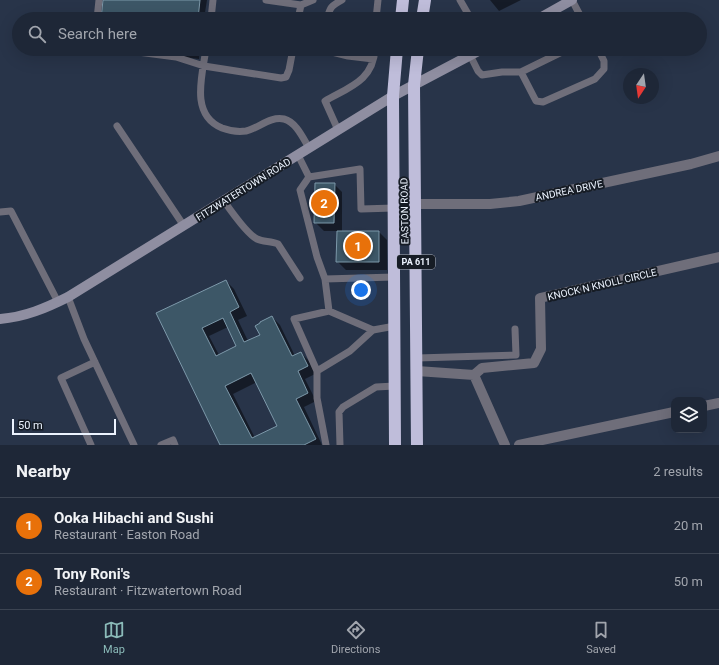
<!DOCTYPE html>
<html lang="en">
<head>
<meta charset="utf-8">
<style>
  body { margin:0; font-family:Roboto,sans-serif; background:#262f3f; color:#f1f3f6 }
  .controls { position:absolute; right:12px; bottom:12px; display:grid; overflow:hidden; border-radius:8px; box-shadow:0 4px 16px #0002 }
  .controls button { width:36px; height:36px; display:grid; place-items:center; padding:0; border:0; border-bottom:1px solid #3c4452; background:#1e2737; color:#f1f3f6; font:20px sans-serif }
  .compass { position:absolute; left:623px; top:68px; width:36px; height:36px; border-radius:50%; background:#1e2737; box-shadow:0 4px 16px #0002; rotate:193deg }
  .scale { position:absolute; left:12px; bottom:10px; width:104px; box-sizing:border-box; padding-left:4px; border:2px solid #ecf3fe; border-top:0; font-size:11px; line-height:14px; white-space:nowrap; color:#ecf3fe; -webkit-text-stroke:3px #161c25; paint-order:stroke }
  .you { position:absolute; left:361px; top:290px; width:14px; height:14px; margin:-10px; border:3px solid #fff; border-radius:50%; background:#1a73e8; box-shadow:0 0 0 6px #1a73e833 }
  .badge { display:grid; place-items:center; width:26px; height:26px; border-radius:50%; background:#8bbbb9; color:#fff; font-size:13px; font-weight:700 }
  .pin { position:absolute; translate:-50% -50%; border:2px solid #fff; box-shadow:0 1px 4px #0006 }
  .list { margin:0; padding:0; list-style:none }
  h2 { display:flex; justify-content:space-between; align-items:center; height:52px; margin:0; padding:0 16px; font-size:17px }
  h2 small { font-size:13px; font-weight:400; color:#a1a5ad }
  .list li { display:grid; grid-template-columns:26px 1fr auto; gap:12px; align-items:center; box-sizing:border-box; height:56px; padding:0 16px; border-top:1px solid #3c4452 }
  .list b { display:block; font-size:15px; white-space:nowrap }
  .list p { margin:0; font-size:13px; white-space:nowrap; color:#a1a5ad }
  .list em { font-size:13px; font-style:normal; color:#a1a5ad }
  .icon { flex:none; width:22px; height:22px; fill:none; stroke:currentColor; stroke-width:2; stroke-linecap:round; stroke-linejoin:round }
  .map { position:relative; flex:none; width:719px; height:445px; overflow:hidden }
  .search { position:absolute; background:#1e2737; box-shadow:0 4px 16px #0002; left:12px; right:12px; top:12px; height:44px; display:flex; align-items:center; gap:10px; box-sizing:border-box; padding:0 14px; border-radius:22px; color:#a1a5ad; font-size:15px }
  .sheet { height:164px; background:#1e2737 }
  nav { display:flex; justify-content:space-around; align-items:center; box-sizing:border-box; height:56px; border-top:1px solid #3c4452; background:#1e2737; font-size:11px; color:#a1a5ad }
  nav a { display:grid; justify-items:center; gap:2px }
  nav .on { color:#8bbbb9 }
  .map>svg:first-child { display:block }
  .shadow { fill:#0007; fill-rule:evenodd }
  .building { fill:#3d5767; stroke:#7d99aa; fill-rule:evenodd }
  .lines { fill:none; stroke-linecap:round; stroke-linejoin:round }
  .lane { stroke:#6f6e7a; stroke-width:7 }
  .street { stroke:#6f6e7a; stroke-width:10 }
  .secondary { stroke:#8f8ea1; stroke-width:10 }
  .highway { stroke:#bfbdda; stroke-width:12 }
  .labels { text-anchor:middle; stroke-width:4; stroke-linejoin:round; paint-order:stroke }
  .shield { fill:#161c25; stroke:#acb2bd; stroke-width:1 }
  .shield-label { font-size:9px; font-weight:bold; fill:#ecf3fe }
  .street-label { font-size:10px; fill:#ecf3fe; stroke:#161c25 }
</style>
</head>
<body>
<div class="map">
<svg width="719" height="445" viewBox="0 0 719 445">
  <rect width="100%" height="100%" fill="#283449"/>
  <!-- shadow -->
  <path class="shadow" d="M105,0H207L204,19H102Z
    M490,0H521L499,11Z
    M126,49H200L199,59Z
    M336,49H367L366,57L338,51Z
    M334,184L342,192V232H379L387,240V270H346L337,261L338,231H324L315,222Z
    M226,281L234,289L247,316L238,320L248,341L261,335L272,317L280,325L295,356L301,353L309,361L315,374L305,379L316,401L304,407L322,445H221L157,313ZM228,327L238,346L219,355L209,336ZM257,382L279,426L255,438L233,394Z"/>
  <!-- building -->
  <path class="building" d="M103,0H200L198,19H101Z
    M343,14L362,17V19H333V16L343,17Z
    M161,49H193V54Z
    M315,183H335L334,223H314Z
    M337,231H379V262H336Z
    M226,280L239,307L230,312L244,342L260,335L255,326L260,323V322L272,316L292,356L301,352L308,366L298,371L308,393L296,399L316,439L304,445H220L156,313ZM223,318L236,346L216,356L202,328ZM251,373L277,426L252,438L225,386Z"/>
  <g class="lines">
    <!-- lane -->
    <path class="lane" d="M266,0L301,5
      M460,0L471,19
      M572,0L582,19
      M97,19L99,0
      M211,19L213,0
      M298,19L301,5L313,0
      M327,19C330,7 331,6 342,0
      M376,19L378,0
      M115,49L176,57L204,66L281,78L286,77L289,70L293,49
      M206,49C202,76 190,115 222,128C230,131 239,132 246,131C259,128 270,116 284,119C296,122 303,138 309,148
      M327,49L328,51L348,56L373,59
      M470,55L478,71L482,75L502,72H521L568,49
      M521,72L536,101L543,102L595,79L604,69V61L598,49
      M117,126L184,226
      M338,130L325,101C349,87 373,81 375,49
      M298,155L309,177L360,169L361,209L394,208
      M309,177L300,190L317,257L325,279L394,277
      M224,201C231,211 247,234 257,239C263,242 271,241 278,244L300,278
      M0,212L11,211L58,302
      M325,279L329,311L294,319L317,371L350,351L373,330L395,326
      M68,297L84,339L134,445
      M329,311L373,330
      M417,358L516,355L515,329
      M317,371V398L326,445
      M91,445L61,378L95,362
      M161,445L173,440L175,445
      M340,445L339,412L343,407L376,387L395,386"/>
    <!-- street -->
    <path class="street" d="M416,204H490L519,201L691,164L719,156
      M417,371L474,375L482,368L534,363L541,349L540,298L719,257
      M474,375L505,445
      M704,406L719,403
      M519,445L674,412"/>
    <!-- secondary -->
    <path class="secondary" d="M538,19L572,0
      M0,319C25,317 46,308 68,297L393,96L482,49"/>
    <!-- highway -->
    <path class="highway" d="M401,19L403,0
      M422,19L425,0
      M395,445L393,96L397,49
      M417,445L414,85L418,49"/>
  </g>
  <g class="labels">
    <!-- shield labels -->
    <rect class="shield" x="397" y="255" width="38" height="14" rx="3"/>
    <g class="shield-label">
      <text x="416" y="265">PA 611</text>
    </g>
    <!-- street labels -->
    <g class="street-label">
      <text transform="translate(243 189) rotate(-32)" y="4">FITZWATERTOWN ROAD</text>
      <text transform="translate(569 190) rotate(-12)" y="4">ANDREA DRIVE</text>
      <text transform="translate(404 211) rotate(-91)" y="4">EASTON ROAD</text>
      <text transform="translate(602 284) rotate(-13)" y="4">KNOCK N KNOLL CIRCLE</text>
    </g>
  </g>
</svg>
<div class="controls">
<button><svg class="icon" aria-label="layers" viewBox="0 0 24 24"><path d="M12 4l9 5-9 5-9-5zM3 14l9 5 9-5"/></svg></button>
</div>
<svg class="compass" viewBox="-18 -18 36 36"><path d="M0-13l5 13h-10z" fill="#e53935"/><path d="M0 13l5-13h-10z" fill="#a1a5ad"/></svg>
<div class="scale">50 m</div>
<div class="you"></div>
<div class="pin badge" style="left:358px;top:246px;background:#e8710a">1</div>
<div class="pin badge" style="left:324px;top:203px;background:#e8710a">2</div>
<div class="search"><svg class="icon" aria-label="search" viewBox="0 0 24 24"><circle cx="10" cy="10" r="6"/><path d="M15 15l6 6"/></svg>Search here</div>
</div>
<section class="sheet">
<h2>Nearby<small>2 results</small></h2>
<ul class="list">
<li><span class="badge" style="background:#e8710a">1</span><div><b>Ooka Hibachi and Sushi</b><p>Restaurant · Easton Road</p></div><em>20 m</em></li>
<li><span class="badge" style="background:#e8710a">2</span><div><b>Tony Roni's</b><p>Restaurant · Fitzwatertown Road</p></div><em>50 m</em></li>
</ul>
</section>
<nav>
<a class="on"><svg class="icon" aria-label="map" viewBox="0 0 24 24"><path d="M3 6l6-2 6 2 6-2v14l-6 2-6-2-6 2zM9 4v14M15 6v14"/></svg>Map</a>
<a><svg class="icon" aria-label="directions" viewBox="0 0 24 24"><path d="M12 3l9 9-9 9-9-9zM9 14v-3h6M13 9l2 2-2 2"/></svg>Directions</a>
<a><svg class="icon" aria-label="saved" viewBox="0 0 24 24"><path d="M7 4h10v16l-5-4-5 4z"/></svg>Saved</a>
</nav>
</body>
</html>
